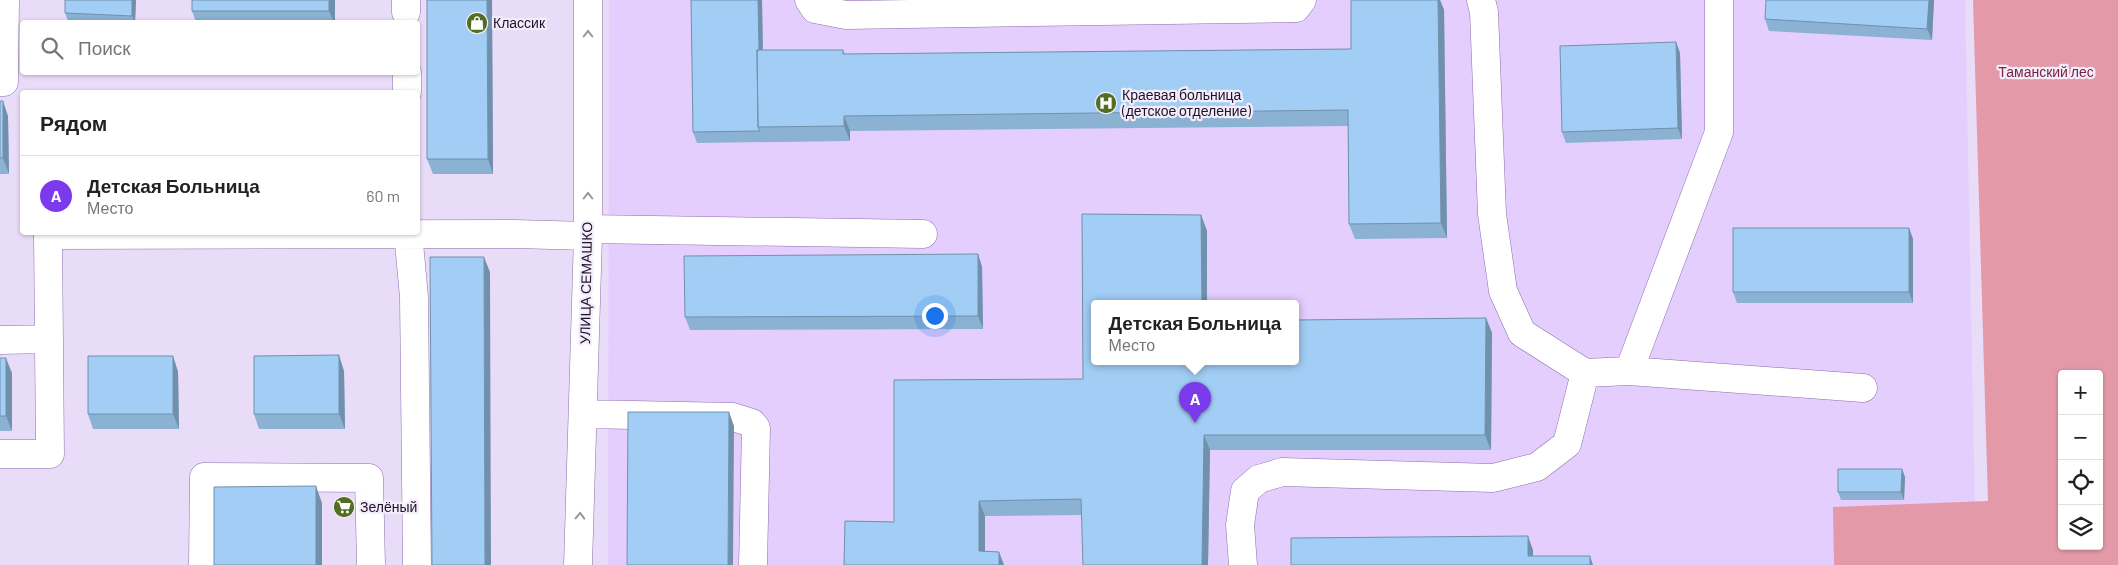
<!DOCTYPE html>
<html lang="ru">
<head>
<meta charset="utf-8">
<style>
  body { margin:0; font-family:Barlow,sans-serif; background:#f2f2f2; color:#222 }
  .controls { position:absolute; right:15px; bottom:15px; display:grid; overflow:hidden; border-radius:5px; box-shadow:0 1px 4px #0004 }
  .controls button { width:45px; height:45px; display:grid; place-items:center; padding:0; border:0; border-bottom:1px solid #e0e0e0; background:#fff; color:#222; font:25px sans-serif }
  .you { position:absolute; left:934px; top:315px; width:18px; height:18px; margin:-12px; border:4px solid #fff; border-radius:50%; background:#1a73e8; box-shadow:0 0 0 8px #1a73e833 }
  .badge { display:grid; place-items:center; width:32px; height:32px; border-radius:50%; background:#7c3aed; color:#fff; font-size:16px; font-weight:700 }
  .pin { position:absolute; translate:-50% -41px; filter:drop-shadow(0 1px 2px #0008) }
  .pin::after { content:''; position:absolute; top:26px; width:18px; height:15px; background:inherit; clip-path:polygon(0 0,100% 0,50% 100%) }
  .popup { position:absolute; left:1091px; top:300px; width:208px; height:65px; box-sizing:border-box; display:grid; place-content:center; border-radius:5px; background:#fff; filter:drop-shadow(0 1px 4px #0005); font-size:16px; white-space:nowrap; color:#767676 }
  .popup b { font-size:19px; color:#222 }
  .popup::after { content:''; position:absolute; left:50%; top:100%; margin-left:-10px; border:10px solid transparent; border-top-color:#fff }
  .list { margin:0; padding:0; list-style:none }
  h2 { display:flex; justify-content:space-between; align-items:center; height:65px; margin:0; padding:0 20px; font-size:21px }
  h2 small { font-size:16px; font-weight:400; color:#767676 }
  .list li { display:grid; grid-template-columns:32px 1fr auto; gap:15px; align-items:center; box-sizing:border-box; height:80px; padding:0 20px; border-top:1px solid #e0e0e0 }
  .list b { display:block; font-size:19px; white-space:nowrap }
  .list p { margin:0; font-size:16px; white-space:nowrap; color:#767676 }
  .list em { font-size:16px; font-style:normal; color:#767676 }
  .icon { flex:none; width:28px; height:28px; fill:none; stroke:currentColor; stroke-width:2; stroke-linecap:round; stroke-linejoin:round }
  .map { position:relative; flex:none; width:2118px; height:565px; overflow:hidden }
  .search { position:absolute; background:#fff; box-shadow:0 1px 4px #0004; left:20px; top:20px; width:400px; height:55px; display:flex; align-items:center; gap:12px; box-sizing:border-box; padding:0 18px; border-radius:5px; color:#767676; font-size:19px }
  .panel { position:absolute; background:#fff; box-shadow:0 1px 4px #0004; left:20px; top:90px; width:400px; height:145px; border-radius:5px }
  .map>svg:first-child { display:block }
  .built { fill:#e4cefd; fill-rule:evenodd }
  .forest { fill:#e399a7; fill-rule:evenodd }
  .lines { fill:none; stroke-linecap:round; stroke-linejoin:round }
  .minor-casing { stroke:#8d6dad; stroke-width:29 }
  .minor { stroke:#fff; stroke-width:28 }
  .wall { fill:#8bb1d3 }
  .shaded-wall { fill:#7190ac }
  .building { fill:#a2cef5; stroke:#7190ac }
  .oneway { stroke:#9a949f }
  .labels { text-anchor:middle; stroke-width:4.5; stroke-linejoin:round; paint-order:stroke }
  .poi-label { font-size:14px; fill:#1e112a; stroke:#f3edfb; text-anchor:start }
  .park-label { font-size:14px; fill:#7a243d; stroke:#f3edfb }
  .street-label { font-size:14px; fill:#1e112a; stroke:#f3edfb }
</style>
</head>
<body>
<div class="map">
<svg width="2118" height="565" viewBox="0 0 2118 565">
  <rect width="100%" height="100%" fill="#e9dcf9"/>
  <!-- built -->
  <path class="built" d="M609,0H1965L1975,509L1837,565H608ZM1095,304H1295V362H1095Z"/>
  <!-- forest -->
  <path class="forest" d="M1973,0H2118V565H1834L1833,507L1988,501ZM2062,374H2099V546H2062Z"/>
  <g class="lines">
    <!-- minor casing -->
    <g class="minor-casing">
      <path id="minor" d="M809,0L815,9L846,15L1296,8L1302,0
        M406,12V0
        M407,72V92
        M0,82H4L5,0
        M588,229L923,234
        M408,232L414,297L417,565
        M0,340L49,339
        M1629,371L1719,132V0
        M1585,373L1629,371L1863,388
        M583,414L733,417L752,423L756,428L753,565
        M0,454H50L48,235L515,234L588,236
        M203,565L204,477L369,478L371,565
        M578,565L588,236V0
        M1243,565L1240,525L1245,491L1259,479L1282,472L1493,478L1537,467L1567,444L1585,373L1522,333L1503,291L1492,214L1484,12L1481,0"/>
    </g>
    <!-- minor -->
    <use href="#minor" class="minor"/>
  </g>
  <!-- wall -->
  <path class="wall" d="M136,0L135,22H104L68,21L65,13Z
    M335,0V22H196L192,11Z
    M492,0L493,174H433L427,159Z
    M691,0H762L763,50H843L845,54L1351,49V0H1440L1444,10L1447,238L1355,239L1349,224L1348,126L850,131V141L697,143L693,132Z
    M1934,0L1932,40L1769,31L1765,19Z
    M1676,42L1680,53L1682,139L1566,143L1562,132Z
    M0,101L8,116L9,174H0Z
    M1082,214L1201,215L1207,231V304H1095V362H1295V320L1486,318L1492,333L1491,450H1210L1208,565H1083L1082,515L985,516V551L999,552L1004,565H844L845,521L894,522V380L1083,379Z
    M1909,228L1913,239V303H1737L1733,292Z
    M978,254L982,267L983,329L690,330L685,317Z
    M173,356L178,372L179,429H93L88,414Z
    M0,358L12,373V431H0Z
    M344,371L345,429H259L254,414Z
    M1902,469L1905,477L1904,500H1841L1838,492Z"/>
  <!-- shaded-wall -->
  <path class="shaded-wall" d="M132,0H136L135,22L132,16Z
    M329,0H335V22H334L329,11Z
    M487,0H492L493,174L488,159Z
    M758,0H762L764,127H760Z
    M1438,0H1440L1444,10L1447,238L1441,223Z
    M1929,0H1934L1932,40L1927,29Z
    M1676,42L1680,53L1682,139L1678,128Z
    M3,101L8,116L9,174L3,158Z
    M844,116L850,131V141L844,126Z
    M1201,215L1207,231V304H1202Z
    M1909,228L1913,239V303L1909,292Z
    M978,254L982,267L983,329L978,316Z
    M484,257L490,272L491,565H485Z
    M1486,318L1492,333L1491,450L1485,435Z
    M339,355L344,371L345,429L339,414Z
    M173,356L178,372L179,429L173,414Z
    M6,358L12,373V431L6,416Z
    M729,412L734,426L733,565H728Z
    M1204,435L1210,450L1208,565H1202Z
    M1902,469L1905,477L1904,500L1901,492Z
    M316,486L322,503V565H316Z
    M979,501L985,516V565L979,551Z
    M1528,536L1533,550V565L1528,556Z
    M999,552L1004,565H999Z
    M1590,556L1593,565H1590Z"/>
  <!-- building -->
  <path class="building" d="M65,0H132V16L65,13Z
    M192,0H329V11H192Z
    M427,0H487L488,159H427Z
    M691,0H758L759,50H757L758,127L760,131L693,132Z
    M1351,0H1438L1441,223L1349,224L1348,110L844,116V126L758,127L757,50H843V54L1351,49Z
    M1766,0H1929L1927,29L1765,19Z
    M1676,42L1678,128L1562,132L1560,46Z
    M0,101H3V158H0Z
    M1082,214L1201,215L1202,304H1095V362H1295V320L1486,318L1485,435H1204L1202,565H1083L1081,499L979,501V551L999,552V565H844L845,521L894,522V380L1083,379Z
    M1733,228H1909V292H1733Z
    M978,254V316L685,317L684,256Z
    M430,257H484L485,565H432Z
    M339,355V414H254V356Z
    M88,356H173V414H88Z
    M0,358H6V416H0Z
    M628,412H729L728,565H627Z
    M1838,469H1902L1901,492H1838Z
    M316,486V565H214V487Z
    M1528,536V556H1590V565H1291V538Z"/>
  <!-- one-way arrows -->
  <defs><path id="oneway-chevron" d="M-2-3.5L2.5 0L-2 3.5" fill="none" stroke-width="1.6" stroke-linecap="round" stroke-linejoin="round" transform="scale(1.25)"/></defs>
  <g class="oneway">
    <use href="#oneway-chevron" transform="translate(588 34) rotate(-90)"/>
    <use href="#oneway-chevron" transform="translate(588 196) rotate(-90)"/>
    <use href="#oneway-chevron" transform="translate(580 516) rotate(-88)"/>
  </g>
  <!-- icons -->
  <defs>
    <g id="shop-disc" transform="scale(1.125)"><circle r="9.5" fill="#536e22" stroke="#f3edfb"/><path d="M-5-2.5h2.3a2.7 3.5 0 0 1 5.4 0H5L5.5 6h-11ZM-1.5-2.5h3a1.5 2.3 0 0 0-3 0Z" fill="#fff"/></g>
    <g id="hospital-disc" transform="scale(1.125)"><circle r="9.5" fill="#536e22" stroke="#f3edfb"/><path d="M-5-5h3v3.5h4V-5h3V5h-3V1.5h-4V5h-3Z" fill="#fff"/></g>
    <g id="supermarket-disc" transform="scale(1.125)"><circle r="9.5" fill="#536e22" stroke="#f3edfb"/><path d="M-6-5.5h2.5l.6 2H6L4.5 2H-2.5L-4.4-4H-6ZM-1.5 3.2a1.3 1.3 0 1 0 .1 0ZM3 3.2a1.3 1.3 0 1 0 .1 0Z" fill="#fff"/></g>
  </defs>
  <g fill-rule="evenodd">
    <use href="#shop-disc" x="477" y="23"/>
    <use href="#hospital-disc" x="1106" y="103"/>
    <use href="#supermarket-disc" x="344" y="507"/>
  </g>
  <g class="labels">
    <!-- poi labels -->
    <g class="poi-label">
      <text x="493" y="28">Классик</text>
      <text x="1122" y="100">Краевая больница<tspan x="1122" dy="16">(детское отделение)</tspan></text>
      <text x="360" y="512">Зелёный</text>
    </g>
    <!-- park labels -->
    <g class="park-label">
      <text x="2046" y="77">Таманский лес</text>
    </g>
    <!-- street labels -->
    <g class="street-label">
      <text transform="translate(586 283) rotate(-89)" y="5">УЛИЦА СЕМАШКО</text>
    </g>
  </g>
</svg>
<div class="controls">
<button>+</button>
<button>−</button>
<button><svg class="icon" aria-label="locate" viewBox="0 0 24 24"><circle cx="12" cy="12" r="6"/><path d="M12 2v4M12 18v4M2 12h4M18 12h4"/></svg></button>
<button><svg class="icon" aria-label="layers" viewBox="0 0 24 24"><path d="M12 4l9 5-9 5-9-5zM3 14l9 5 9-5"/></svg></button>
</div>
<div class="you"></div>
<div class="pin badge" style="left:1195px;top:423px">A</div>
<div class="popup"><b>Детская Больница</b>Место</div>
<div class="search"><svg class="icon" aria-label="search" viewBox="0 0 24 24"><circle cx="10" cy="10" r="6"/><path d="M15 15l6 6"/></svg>Поиск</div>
<section class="panel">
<h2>Рядом<small></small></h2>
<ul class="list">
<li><span class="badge">A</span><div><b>Детская Больница</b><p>Место</p></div><em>60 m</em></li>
</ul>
</section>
</div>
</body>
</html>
